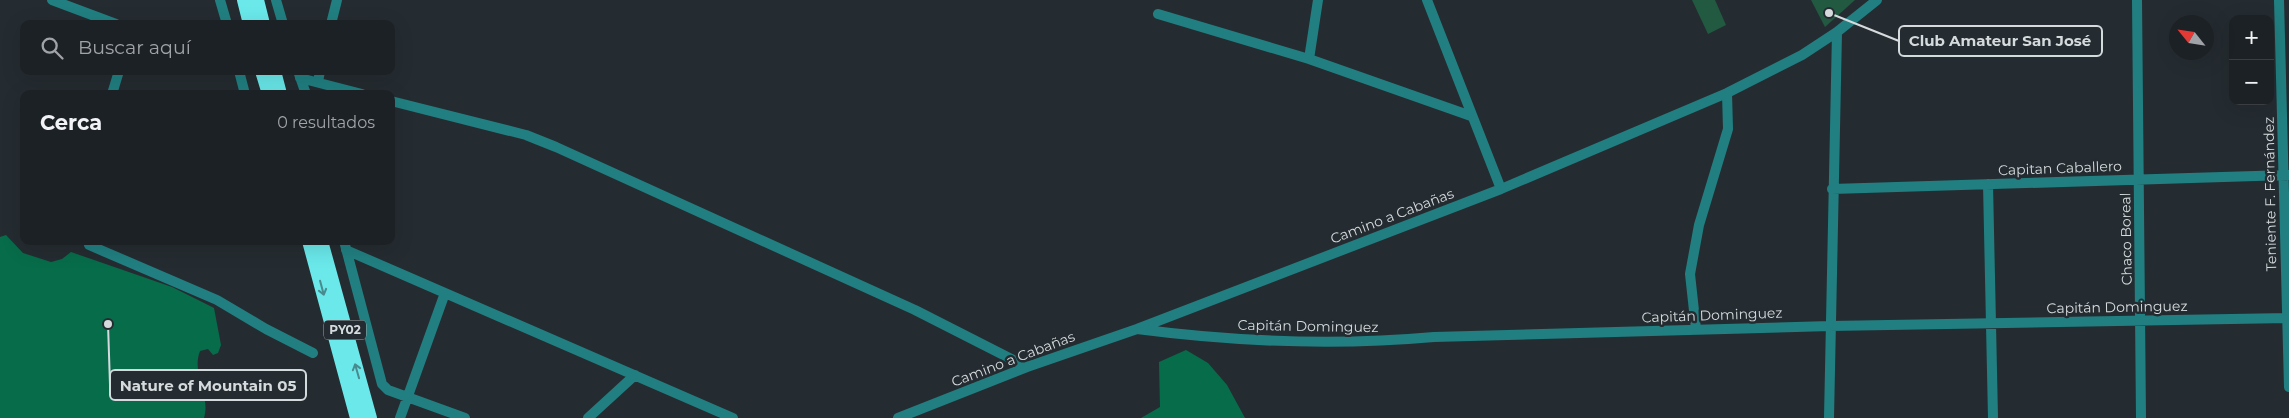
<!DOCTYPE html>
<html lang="es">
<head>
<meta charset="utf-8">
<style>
  body { margin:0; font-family:Montserrat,sans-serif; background:#292e32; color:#f1f3f6 }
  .controls { position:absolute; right:15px; top:15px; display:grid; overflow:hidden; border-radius:10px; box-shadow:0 5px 20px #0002 }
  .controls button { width:45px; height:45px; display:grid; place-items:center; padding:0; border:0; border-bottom:1px solid #3a3e42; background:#1c2125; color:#f1f3f6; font:25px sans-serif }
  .compass { position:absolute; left:2169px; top:15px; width:45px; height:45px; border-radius:50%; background:#1c2125; box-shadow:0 5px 20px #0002; rotate:300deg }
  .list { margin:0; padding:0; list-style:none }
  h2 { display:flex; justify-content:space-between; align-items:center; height:65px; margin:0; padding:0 20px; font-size:21px }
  h2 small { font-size:16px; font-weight:400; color:#a0a3a7 }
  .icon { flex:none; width:28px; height:28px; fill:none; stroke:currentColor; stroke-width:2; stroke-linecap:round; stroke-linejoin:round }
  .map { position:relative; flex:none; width:2289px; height:418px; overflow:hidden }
  .search { position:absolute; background:#1c2125; box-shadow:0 5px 20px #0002; left:20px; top:20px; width:375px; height:55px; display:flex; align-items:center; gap:12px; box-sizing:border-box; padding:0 18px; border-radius:10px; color:#a0a3a7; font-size:19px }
  .panel { position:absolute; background:#1c2125; box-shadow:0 5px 20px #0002; left:20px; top:90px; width:375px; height:155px; border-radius:10px }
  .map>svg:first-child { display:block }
  .green { fill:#215941 }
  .forest { fill:#076c4a }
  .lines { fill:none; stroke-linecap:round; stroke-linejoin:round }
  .minor { stroke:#217f81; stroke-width:10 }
  .highway { stroke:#6ae8ea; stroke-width:14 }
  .oneway { stroke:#488a8e }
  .labels { text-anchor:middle; stroke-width:5; stroke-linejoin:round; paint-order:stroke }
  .shield { fill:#252c31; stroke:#a0a6a9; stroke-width:1 }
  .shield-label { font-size:12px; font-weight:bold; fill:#d5dadd }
  .street-label { font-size:14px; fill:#d5dadd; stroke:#252c31 }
  .leader { fill:none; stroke:#d5dadd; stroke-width:2 }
  .callout-dot { fill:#d5dadd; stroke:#252c31; stroke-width:2 }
  .callout { fill:#252c31; stroke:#d5dadd; stroke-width:2 }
  .callout-label { font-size:15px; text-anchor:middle; font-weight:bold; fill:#d5dadd }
</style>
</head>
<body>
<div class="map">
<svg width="2289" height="418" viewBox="0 0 2289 418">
  <rect width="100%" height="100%" fill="#252c31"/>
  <!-- green -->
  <path class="green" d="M1692,0H1715L1726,25L1708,34Z
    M1811,0H1855L1825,27Z"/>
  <!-- forest -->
  <path class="forest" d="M6,235L23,253L51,262L62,259L71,252L172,287L214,308L221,345L218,353L213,355L208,349L200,351C191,374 211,395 204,418H0V237Z
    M1186,350L1208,363L1227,385L1245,418H1141L1160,407L1159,362Z"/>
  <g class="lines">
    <!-- minor -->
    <path class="minor" d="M52,0L116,24
      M220,0L227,24
      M276,0L283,24
      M1427,0L1501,189
      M2137,0L2141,418
      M2279,0L2289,387
      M1158,14L1309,59L1471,116
      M331,24L337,0
      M1309,59L1318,0
      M239,71L245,94
      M298,71L306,94
      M300,78L362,94
      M318,82L320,71
      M112,94L119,71
      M391,101L526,135L556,147L915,310L1027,367
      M1988,184L1993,418
      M1832,189L2289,175
      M344,241L382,384L388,390L465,418
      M89,245L217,300L266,329L313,353
      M346,250L733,418
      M1137,329C1237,342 1333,346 1434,337L1830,326L2289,318
      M1696,329L1690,274L1699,225L1728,129L1727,93
      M400,418L445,293
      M588,418L635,375
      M898,418L1027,367L1137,329L1501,189L1727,93L1802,55L1837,32L1877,0
      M1829,418L1837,32"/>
    <!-- highway -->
    <path class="highway" d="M244,0L250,24
      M257,0L263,24
      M262,71L269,94
      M274,71L280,94
      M309,241L357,418
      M321,241L370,418"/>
  </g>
  <!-- one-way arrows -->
  <defs><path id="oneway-shaft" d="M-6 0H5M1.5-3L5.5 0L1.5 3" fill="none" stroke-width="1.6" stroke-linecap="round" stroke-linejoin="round" transform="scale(1.25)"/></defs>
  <g class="oneway">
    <use href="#oneway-shaft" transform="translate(322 288) rotate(75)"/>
    <use href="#oneway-shaft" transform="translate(357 371) rotate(-106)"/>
  </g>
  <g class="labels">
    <!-- shield labels -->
    <rect class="shield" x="324" y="320.5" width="42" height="19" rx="4"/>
    <g class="shield-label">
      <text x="345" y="334">PY02</text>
    </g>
    <!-- street labels -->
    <g class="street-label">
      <text transform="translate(2060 168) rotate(-2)" y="5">Capitan Caballero</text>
      <text transform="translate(2270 194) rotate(-91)" y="5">Teniente F. Fernández</text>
      <text transform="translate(1392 216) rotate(-21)" y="5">Camino a Cabañas</text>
      <text transform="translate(2126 239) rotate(-91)" y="5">Chaco Boreal</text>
      <text transform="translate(2117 307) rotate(-1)" y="5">Capitán Dominguez</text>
      <text transform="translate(1712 315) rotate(-2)" y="5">Capitán Dominguez</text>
      <text transform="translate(1308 326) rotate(1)" y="5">Capitán Dominguez</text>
      <text transform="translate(1013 359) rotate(-21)" y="5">Camino a Cabañas</text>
    </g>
  </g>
  <!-- callouts -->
  <path class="leader" d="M1829 13L1899 41M108 324L110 385"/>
  <g class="callout-dot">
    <circle cx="1829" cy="13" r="5"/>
    <circle cx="108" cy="324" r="5"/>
  </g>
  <g class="callout">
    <rect x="1899" y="26" width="203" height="30" rx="5"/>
    <rect x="110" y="370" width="196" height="30" rx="5"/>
  </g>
  <g class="callout-label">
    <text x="2000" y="46">Club Amateur San José</text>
    <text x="208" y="391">Nature of Mountain 05</text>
  </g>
</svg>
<div class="controls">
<button>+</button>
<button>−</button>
</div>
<svg class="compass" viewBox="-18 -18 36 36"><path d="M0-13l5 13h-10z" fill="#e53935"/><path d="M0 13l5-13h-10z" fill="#a0a3a7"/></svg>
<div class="search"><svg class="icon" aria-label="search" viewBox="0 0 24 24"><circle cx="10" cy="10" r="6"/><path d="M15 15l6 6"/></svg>Buscar aquí</div>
<section class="panel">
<h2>Cerca<small>0 resultados</small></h2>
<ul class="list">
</ul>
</section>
</div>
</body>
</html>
